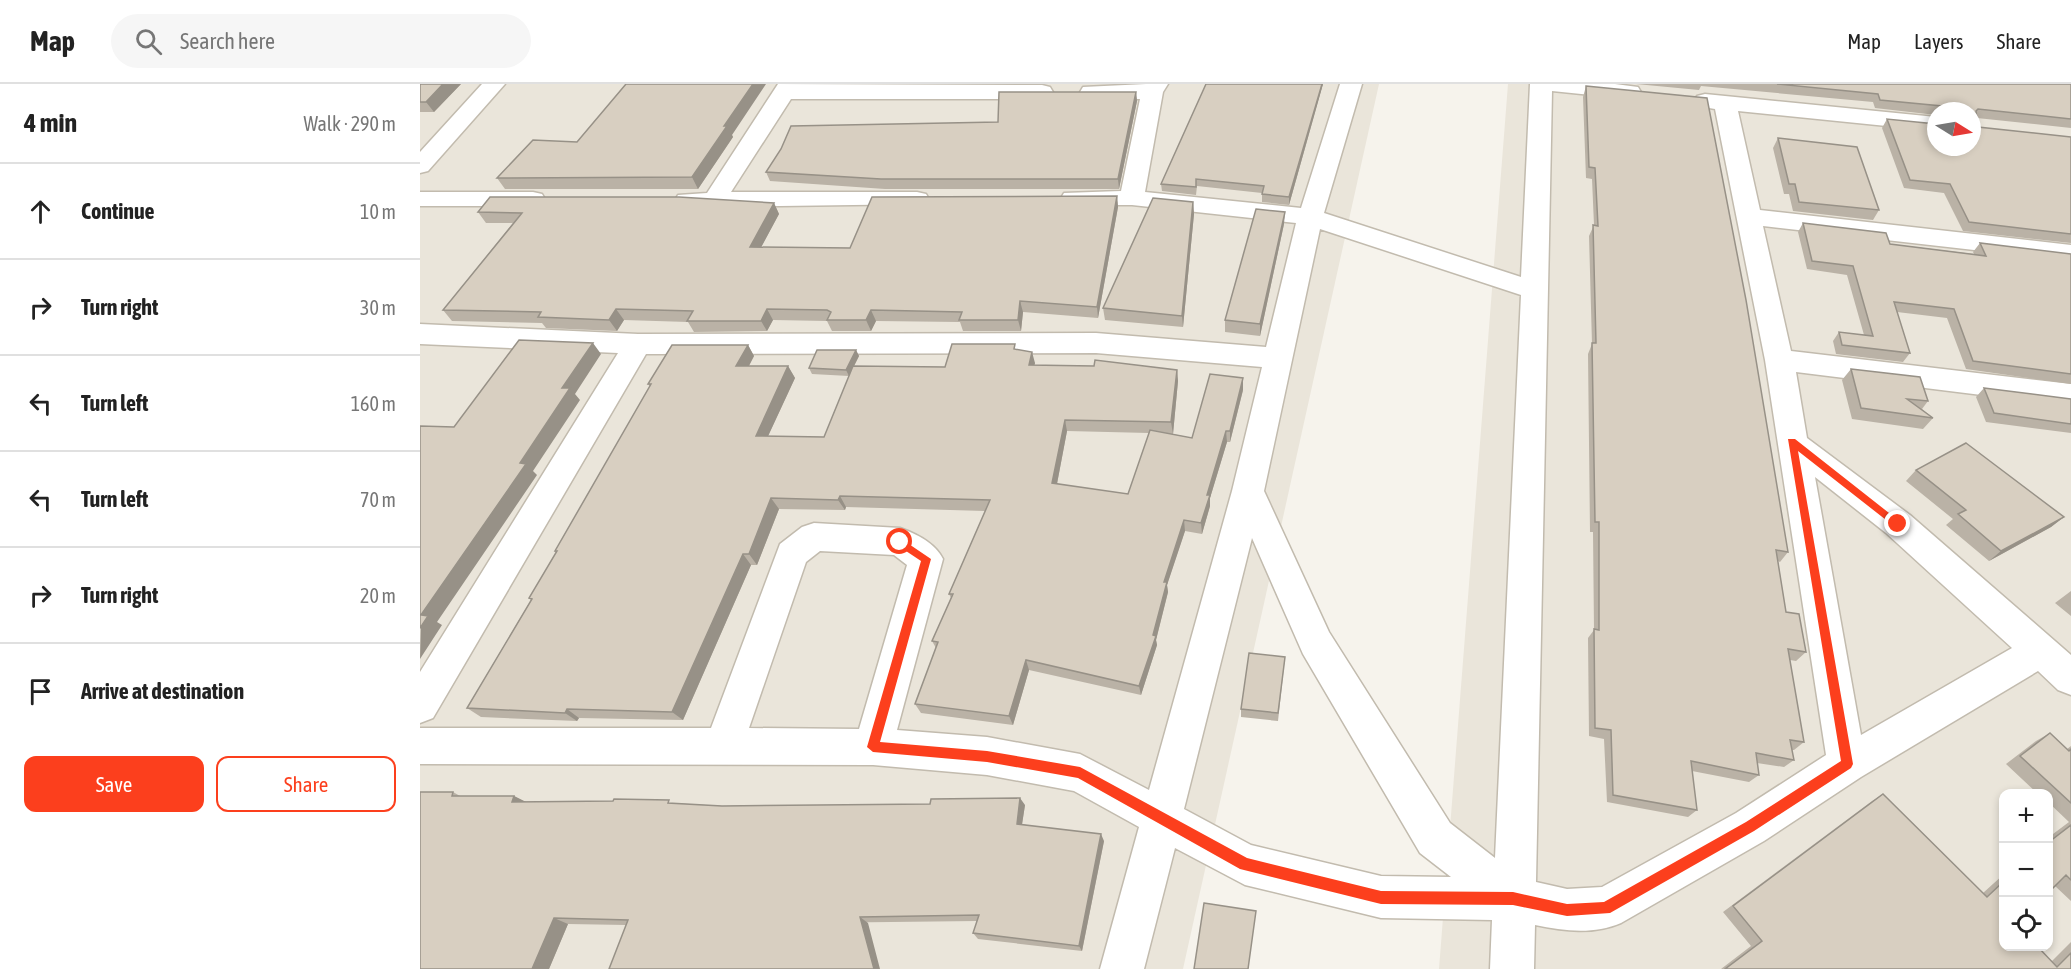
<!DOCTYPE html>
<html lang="en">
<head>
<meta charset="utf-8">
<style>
  body { margin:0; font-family:"Asap Condensed",sans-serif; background:#f6f6f6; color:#222 }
  .controls { position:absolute; right:18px; bottom:18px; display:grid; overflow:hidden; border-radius:12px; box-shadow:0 3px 9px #0003 }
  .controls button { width:54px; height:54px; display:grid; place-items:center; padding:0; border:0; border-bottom:2px solid #e0e0e0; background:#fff; color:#222; font:30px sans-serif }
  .compass { position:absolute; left:1507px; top:18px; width:54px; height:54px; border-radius:50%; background:#fff; box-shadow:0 3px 9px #0003; rotate:101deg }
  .stop { position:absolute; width:18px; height:18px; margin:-14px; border:4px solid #fc3f1d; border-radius:50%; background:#fff }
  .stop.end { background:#fc3f1d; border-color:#fff; box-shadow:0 2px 6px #0008 }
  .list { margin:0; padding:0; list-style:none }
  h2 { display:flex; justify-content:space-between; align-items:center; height:78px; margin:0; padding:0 24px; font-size:26px }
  h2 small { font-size:20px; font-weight:400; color:#767676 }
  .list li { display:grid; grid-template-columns:39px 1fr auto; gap:18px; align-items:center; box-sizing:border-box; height:96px; padding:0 24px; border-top:2px solid #e0e0e0 }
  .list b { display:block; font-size:22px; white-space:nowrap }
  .list em { font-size:20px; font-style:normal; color:#767676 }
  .actions { display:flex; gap:12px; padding:18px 24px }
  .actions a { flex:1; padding:14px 0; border:2px solid #fc3f1d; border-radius:12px; text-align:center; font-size:21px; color:#fc3f1d }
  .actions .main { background:#fc3f1d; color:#fff }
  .icon { flex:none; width:33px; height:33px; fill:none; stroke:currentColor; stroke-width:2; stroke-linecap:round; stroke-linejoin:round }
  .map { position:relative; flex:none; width:1651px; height:885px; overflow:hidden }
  header { display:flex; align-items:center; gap:36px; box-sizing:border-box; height:84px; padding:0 30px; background:#fff; border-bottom:2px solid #e0e0e0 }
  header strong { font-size:28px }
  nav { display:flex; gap:33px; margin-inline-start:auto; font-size:21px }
  .search { width:420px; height:54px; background:#f6f6f6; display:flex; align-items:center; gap:15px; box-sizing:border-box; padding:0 21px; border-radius:33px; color:#767676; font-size:22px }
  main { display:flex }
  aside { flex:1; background:#fff }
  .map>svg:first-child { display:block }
  .residential { fill:#eae5da; fill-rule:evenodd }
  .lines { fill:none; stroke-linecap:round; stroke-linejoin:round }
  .street-casing { stroke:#c2bbae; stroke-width:3 }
  .street { fill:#fff; fill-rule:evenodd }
  .wall { fill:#bab2a6; fill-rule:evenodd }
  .shaded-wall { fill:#979187 }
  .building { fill:#d8cfc1; stroke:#979187; stroke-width:1.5 }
  .route { fill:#fc3f1d }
</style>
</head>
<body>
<header>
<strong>Map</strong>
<div class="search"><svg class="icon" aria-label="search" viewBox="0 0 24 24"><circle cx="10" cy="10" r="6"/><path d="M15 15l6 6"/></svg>Search here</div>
<nav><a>Map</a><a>Layers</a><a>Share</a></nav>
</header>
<main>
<aside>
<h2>4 min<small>Walk · 290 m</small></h2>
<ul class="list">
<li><svg class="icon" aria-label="ahead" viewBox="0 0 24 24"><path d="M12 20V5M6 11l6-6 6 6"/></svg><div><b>Continue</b></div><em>10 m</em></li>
<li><svg class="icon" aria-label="right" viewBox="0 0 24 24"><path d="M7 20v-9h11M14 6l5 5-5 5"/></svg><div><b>Turn right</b></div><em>30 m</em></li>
<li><svg class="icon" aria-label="left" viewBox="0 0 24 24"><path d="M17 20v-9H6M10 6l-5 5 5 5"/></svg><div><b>Turn left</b></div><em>160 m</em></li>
<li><svg class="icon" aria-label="left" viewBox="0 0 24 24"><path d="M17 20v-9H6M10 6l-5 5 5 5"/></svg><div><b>Turn left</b></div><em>70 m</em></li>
<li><svg class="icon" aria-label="right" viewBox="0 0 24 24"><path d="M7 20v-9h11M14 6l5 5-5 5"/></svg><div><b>Turn right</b></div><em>20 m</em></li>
<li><svg class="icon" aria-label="arrive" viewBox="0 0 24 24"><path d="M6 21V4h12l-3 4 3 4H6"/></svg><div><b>Arrive at destination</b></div></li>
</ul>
<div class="actions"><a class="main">Save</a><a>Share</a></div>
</aside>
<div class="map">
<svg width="1651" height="885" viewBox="0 0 1651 885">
  <rect width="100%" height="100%" fill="#f6f3ec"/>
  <!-- residential -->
  <path class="residential" d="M0,0H959L763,885H0Z
    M1088,0H1651V885H1019ZM1516,27H1552V63H1516ZM1584,710H1628V862H1584Z"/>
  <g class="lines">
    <!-- street casing -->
    <g class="street-casing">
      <path id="street" d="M62,0H85L8,87L0,89V68Z
        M358,0L622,1L630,3L633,8L630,13L622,15H371L311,108H497L506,110L509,115L506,120L294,123L258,121L255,116L258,111L287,109Z
        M726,0H748L743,8L725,108L881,124L920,0H942L904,129L1101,193L1110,0H1195L1218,3L1221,8L1218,13L1210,15L1132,7L1116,798L1147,805L1182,803L1316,729L1406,671L1345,276L1295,25L1277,22L1274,17L1277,12L1285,10L1516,33V47L1318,27L1340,126L1651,161V177L1343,142L1371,267L1651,300V322L1376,288L1387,354L1490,431L1651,571V611L1638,606L1618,587L1441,693L1344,757L1201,839C1173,851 1144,847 1115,841L1114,885H1070L1072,836L961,834L825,801L755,764L724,885H680L719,743L654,707L567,691L453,681L0,680V644H291L360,460L382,443L394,439L480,444C497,450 515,459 523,475L477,646L567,653L660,670L729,706L812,407L842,283L676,269L226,270L13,634L0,639V588L198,269L0,260V240L218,250L676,249L846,263L876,139L712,121H653L644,119L641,114L644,109L701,107L720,15H671L663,13L660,8L663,3ZM900,145L1101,211L1075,774L1030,739L909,548L844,407ZM1395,393L1466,449L1592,564L1441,651ZM832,454L883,570L1000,769L1031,793L961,792L831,761L764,725ZM400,467L474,471L487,481L439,645L329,644L386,478Z
        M0,108H113L122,110L125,115L122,120L113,122H0Z"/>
    </g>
    <!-- street -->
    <use href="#street" class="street"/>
  </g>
  <!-- wall -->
  <path class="wall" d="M0,0H41L14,28H0Z
    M786,0H903L869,121L842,118V109L777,102L776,111L742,107L741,100Z
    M1216,0H1651V44L1557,34L1558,43L1651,53V159L1543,147L1524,109L1484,104L1462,44L1467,35L1516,63L1552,27H1516V31L1455,24L1453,18L1281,2L1279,6Z
    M1166,2L1368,468L1360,478L1358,477L1366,528L1386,568L1376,577L1370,576L1384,658L1374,666H1372L1374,676L1364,683L1337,679L1339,691L1329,698L1272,687L1277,726L1268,733L1187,718L1184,655L1169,652L1168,554L1174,546L1173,448H1170L1168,270L1172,260L1169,152L1174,141L1172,95L1166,94L1163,13Z
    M716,8L717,17L699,105H465L350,97L346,88Z
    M312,51L313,53L278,105H85L77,94L157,58Z
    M1358,54L1459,126L1453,136L1373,127L1369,110H1364L1353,64Z
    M697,112L698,123L678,234L603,228L601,247H543L540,238L456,237L451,247H412L407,237L353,236L347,247L274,248L268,238L204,236L197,247L126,244L122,239L32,237L23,226L93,139H66L58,128L354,119L359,130L341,163L430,164Z
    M773,118L774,130L763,243L685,236L683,224Z
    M1383,139L1470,160L1554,170L1553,168L1560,159L1651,170V300L1546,285L1527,234L1477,228L1490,269L1483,278L1416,270L1413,257L1419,248L1444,251L1427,191L1387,185L1378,148Z
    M864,140L840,252L805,248V236Z
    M328,261L334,272L329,282H368L375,294L348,352L404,353L429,292L392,290L389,284L436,266L439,272L434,282L525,283L597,266L615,279L614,281L757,286L758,297L753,350L748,349L772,354L823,306L810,358H807L790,414V422L782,450L765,447L747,501L748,508L736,556L737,561L721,611L609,586L593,641L501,629L495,620L516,564L512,557L531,514L529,510L565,427L426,423L425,426L359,425L337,481H331L263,636L159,634L157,637L61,633L47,624L111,516L109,514L136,469L135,467L230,303L228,300ZM647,347L729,349L708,410L637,400Z
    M1431,285L1508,317L1502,325L1513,334L1503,345L1432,335L1422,296Z
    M1564,304L1651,315V349L1566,338L1556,313Z
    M1496,386L1644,433L1631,443L1569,477L1526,441L1533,435L1486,397Z
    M1651,507V532L1635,519Z
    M865,573L858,637L821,633V625Z
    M1630,649L1647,665L1651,662V817L1635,802L1629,808V753L1649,738L1629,719V710H1618L1586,680L1616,657Z
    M33,708L40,712H94L106,718L253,719L302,722L605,721L602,740L684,757L662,867L558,855L553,849L557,837L206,841L148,840L129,885H0Z
    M1463,710L1563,809L1584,790V862L1632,877L1651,858V885H1301L1331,862L1303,828L1452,717Z"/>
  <!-- shaded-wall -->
  <path class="shaded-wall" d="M23,0H41L14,28L6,18Z
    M333,0H346L312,51L313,53L278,105L272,93L304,42Z
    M902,0H903L869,121V113Z
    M716,8L717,17L699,105L698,95Z
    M697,112L698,123L678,234L677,223Z
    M773,118L774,130L763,243L762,232Z
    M354,119L359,130L336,173L330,163Z
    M865,128L864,140L840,252V240Z
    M600,217L603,228L601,247L598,236Z
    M196,225L204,236L197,247L189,236Z
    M347,225L353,236L347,247L341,237Z
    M451,226L456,237L451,247L446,236Z
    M173,259L181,270L155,310L160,316L113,387L117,391L17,538L22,541L0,575L1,531L100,379L142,304Z
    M328,261L334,272L323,293L316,282Z
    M436,266L439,272L429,292L426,286Z
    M612,268L615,279L612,292L609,281Z
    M368,282L375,294L343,363L336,352Z
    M757,286L758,297L753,350L751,338Z
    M823,294V306L810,358V347Z
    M645,336L647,347L635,410L632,399Z
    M806,347L807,358L790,414V422L782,450L781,439L787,411Z
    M420,412L426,423L425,426L418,416Z
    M351,414L359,425L337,481L329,470Z
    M1644,433L1631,443L1569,477L1581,467Z
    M764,436L765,447L747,501L748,508L736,556L737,561L721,611L719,602L733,551L744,498Z
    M323,470L331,481L263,636L252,628Z
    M606,576L609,586L593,641L589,632Z
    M147,625L159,634L157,637L145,629Z
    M94,712L108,719L92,718Z
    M600,714L605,721L601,747L597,740Z
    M681,750L684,757L662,867L659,862Z
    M440,833L448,839L460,885H454Z
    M134,834L148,840L129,885H112Z"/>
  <!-- building -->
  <path class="building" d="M0,0H23L6,18H0Z
    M206,0H333L304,42H307L272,93L77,94L113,56L157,58Z
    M786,0H902L869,113L842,110L844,102L776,95V103L741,100Z
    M1357,0H1651V35L1558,25L1556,27L1558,43L1651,53V150L1549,138L1530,100L1490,96L1467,35L1516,40V63H1552V27H1522V22L1460,16L1458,10Z
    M1166,2L1287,14L1326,216L1368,468L1356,466L1366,528L1379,530L1386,568L1368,565L1384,658L1370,656L1374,676L1336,669L1339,691L1271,677L1277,726L1193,711L1191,646L1175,644L1174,545L1179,546V438H1175L1172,259H1176L1173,141L1178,142L1175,84L1169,83Z
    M579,8H716L698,95H461L346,88L361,65L371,42L578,38Z
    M1358,54L1437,63L1459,126L1379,118L1375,100H1369Z
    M697,112L677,223L600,217L598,236H539L542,228L451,226L446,236H407L411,228L407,226L347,225L341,237H267L273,227L196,225L189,236L118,233L121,228L23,226L102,129L58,128L70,113H259L354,119L330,163L430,164L452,113Z
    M733,114L773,118L762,232L683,224Z
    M836,125L865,128L840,240L805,236Z
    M1383,139L1466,149L1470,160L1566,172L1560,159L1651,170V290L1553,277L1534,225L1474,218L1490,269L1422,261L1419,248L1453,252L1433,182L1392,177Z
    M99,256L173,259L142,304H150L100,379L106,380L1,531L8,532L0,544V342L34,343Z
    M532,260H595L594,265L612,268L609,281L674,282L675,276L757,286L751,338L645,336L632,399L708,410L730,346L772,354L790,290L823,294L810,347H806L787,411H790L781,439L764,436L744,498H747L733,551L736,552L719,602L606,576L589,632L495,620L518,558L512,557L533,510H529L570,416L420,412L418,416L351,414L329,470H323L252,628L147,625L145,629L47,624L112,515L109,514L137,467H135L231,300H228L252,261H328L316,282H368L336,352L404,353L433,282L525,283Z
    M397,266H436L426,286L389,284Z
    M1431,285L1500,293L1508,317L1487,315L1513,334L1441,324Z
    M1564,304L1651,315V340L1574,329Z
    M1546,359L1644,433L1581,467L1538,430L1546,426L1496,386Z
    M829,569L865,573L858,629L821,625Z
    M1630,649L1649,667L1651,665V719L1600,672Z
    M0,708H33L32,712H94L92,718L193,717L194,715L249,716L248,719L302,722L510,720L511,715L600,714L597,740L681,750L659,862L553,849L559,831L440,833L454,885H189L208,836L134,834L112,885H0Z
    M1463,710L1567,813L1584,797V862H1617L1637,883L1651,869V885H1305L1342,857L1313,822Z
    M1651,741V796L1646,791L1629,808V758Z
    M784,819L836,827L828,885H774Z"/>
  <!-- route -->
  <path class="route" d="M1368,355H1375L1483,440L1482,443H1475L1378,367L1433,680L1431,684L1334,747L1190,829L1147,832L1093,821L961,820L820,785L658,694L567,678L453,668L447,663L501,477L477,461L475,458L480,454L511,475L460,658L567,667L660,683L827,774L961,807L1093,808L1147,820L1184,818L1326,738L1421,677Z"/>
</svg>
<div class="controls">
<button>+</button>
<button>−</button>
<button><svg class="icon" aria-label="locate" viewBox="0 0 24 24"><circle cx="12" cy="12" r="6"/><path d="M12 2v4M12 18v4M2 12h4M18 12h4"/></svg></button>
</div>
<svg class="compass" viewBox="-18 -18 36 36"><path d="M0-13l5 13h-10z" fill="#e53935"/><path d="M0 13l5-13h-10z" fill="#767676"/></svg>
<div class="stop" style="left:480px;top:458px"></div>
<div class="stop end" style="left:1478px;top:440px"></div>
</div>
</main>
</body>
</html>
